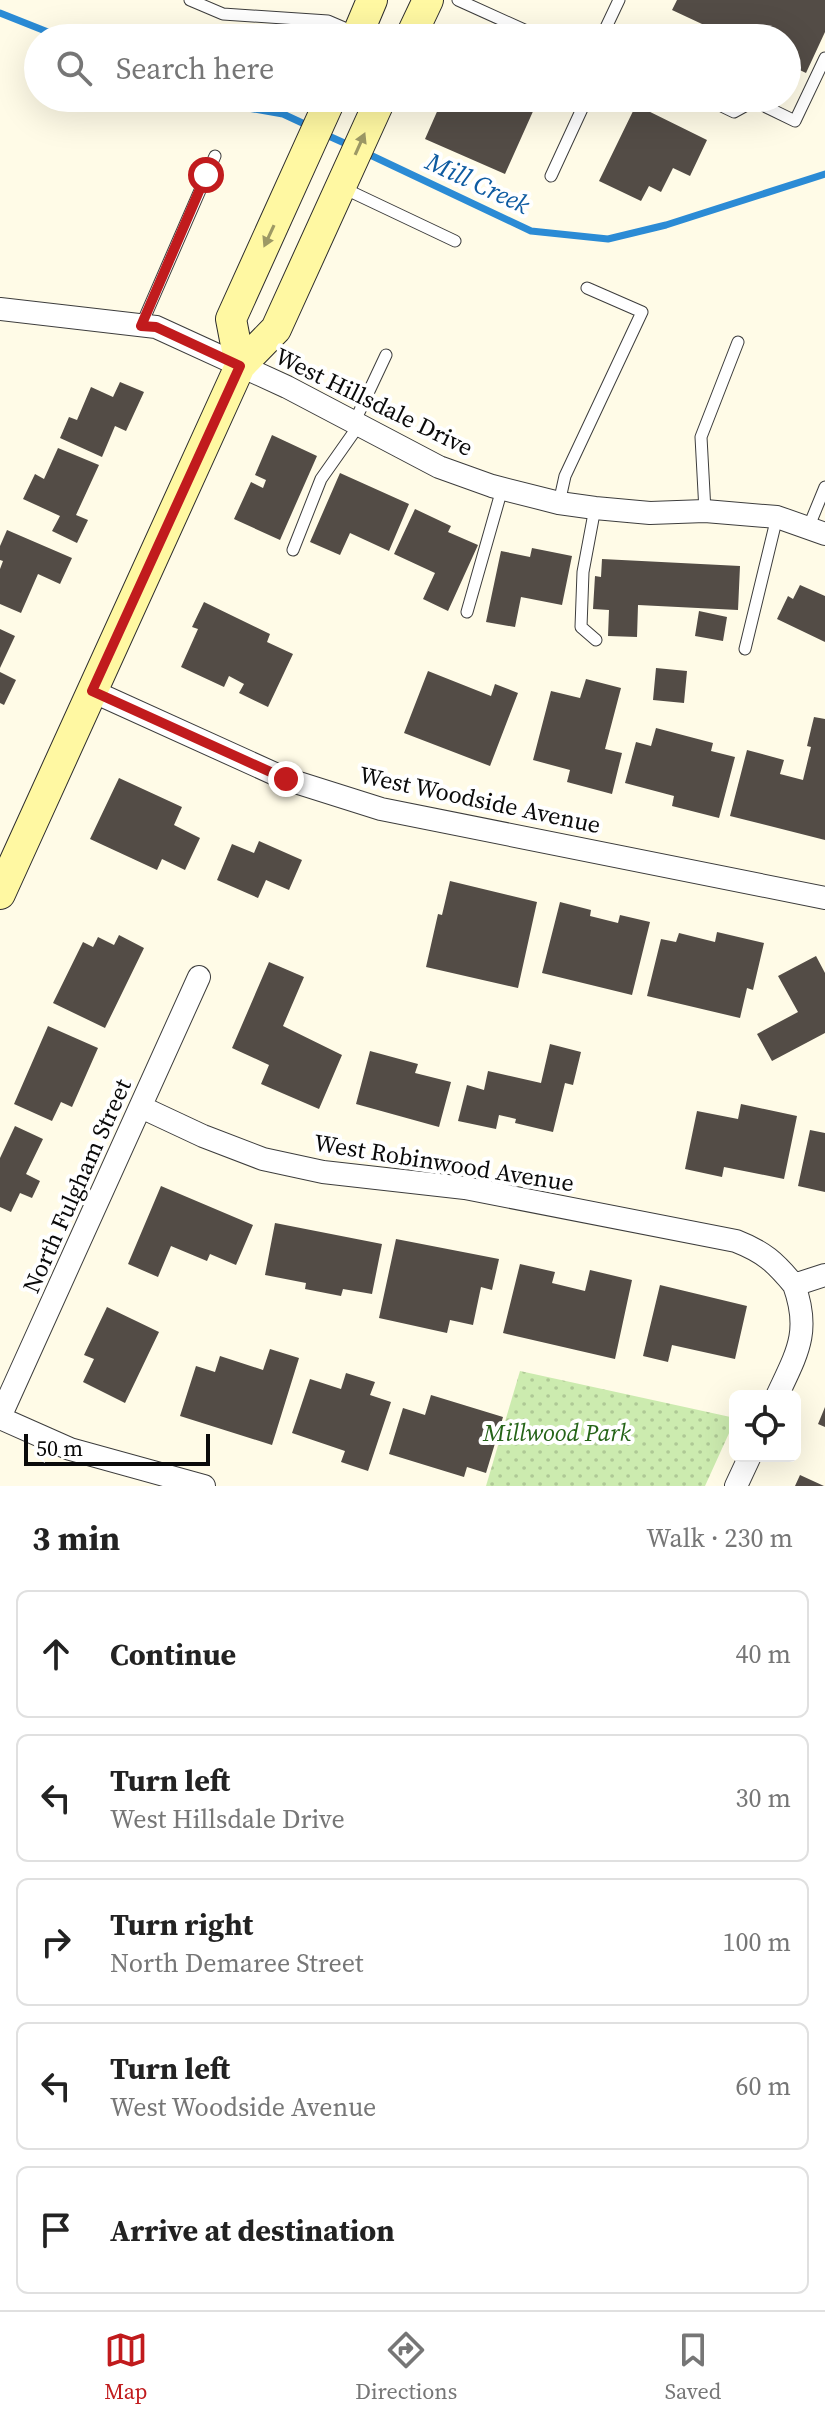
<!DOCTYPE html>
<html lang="en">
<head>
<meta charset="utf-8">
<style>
  body { margin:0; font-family:"Source Serif 4",serif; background:#f2f2f2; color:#222 }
  .controls { position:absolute; right:24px; bottom:24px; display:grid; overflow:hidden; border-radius:12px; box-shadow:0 8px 32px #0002 }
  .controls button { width:72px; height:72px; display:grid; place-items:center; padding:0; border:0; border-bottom:2px solid #e0e0e0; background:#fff; color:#222; font:40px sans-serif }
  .scale { position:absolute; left:24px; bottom:20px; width:186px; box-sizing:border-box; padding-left:8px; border:4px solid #0a0a0a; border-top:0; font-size:22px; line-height:28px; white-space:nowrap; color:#0a0a0a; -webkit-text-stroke:6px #fff; paint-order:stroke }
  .stop { position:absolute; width:24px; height:24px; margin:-18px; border:6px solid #c11b1d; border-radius:50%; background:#fff }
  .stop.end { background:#c11b1d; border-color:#fff; box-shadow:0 2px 8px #0008 }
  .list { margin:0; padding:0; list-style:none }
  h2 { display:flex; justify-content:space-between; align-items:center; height:104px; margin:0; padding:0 32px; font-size:34px }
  h2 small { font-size:26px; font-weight:400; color:#767676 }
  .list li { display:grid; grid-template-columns:52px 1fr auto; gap:24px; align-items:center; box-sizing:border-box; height:128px; margin:0 16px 16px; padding:0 16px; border:2px solid #e0e0e0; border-radius:12px }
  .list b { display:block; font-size:30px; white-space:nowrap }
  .list p { margin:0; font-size:26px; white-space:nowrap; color:#767676 }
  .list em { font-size:26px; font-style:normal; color:#767676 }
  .icon { flex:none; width:44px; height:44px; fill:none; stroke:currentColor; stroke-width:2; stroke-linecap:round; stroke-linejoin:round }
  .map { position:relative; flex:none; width:825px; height:1486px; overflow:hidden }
  .search { position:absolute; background:#fff; box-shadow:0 8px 32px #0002; left:24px; right:24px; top:24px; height:88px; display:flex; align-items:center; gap:20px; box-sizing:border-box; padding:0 28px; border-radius:44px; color:#767676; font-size:30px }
  .sheet { height:824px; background:#fff }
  nav { display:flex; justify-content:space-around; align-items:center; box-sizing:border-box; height:112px; border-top:2px solid #e0e0e0; background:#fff; font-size:22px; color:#767676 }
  nav a { display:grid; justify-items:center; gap:4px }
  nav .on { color:#c11b1d }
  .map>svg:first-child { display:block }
  .park { fill:url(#park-dots) }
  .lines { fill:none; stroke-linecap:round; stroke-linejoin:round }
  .stream { stroke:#2b8bd5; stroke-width:7 }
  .building { fill:#534c46 }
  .lane-casing { stroke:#3d3d3d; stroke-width:13 }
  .street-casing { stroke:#3d3d3d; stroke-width:24 }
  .secondary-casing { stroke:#2c2c2c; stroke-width:32 }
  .lane { stroke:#fff; stroke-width:11 }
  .street { stroke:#fff; stroke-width:22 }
  .secondary { stroke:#fff8a2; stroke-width:30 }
  .oneway { fill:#9d9965 }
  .route { stroke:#c11b1d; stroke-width:10 }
  .labels { text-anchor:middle; stroke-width:8; stroke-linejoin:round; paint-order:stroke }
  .street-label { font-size:24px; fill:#0a0a0a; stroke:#fff }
  .park-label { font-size:24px; font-style:italic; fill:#256418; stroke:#fff }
  .water-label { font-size:26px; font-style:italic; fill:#0e5ba1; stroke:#fff }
</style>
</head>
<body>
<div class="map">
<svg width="825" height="1486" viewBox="0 0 825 1486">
  <defs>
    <pattern id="park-dots" width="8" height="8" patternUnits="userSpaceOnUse" patternTransform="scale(2)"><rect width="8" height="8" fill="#ccebaf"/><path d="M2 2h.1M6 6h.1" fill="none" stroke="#aec895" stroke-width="1.8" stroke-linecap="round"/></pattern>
  </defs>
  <rect width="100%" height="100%" fill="#fffbe7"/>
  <!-- park -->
  <path class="park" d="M520,1371L735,1418V1420L705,1486H486Z"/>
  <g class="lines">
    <!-- stream -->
    <path class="stream" d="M0,13L63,38
      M214,98L231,105L283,114L311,127
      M322,133L351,146
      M366,153L531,231L608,239L666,225L825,174"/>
  </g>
  <!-- building -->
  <path class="building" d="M677,0H825V32L806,73L787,64V38H732L672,10Z
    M443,98H539L505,174L425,139Z
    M636,105L707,140L690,176L673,168L661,192L649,186L641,201L599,181Z
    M120,382L144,392L126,431L115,426L102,457L60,438L69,417L77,420L91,387L113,397Z
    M272,435L317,456L280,540L234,519L251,482L263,488L266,480L255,475Z
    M58,448L99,465L76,515L88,520L77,543L52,531L60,516L23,499L35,474L44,479Z
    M340,473L409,504L389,551L350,533L340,555L310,542Z
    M415,509L451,526L448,532L478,545L448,611L423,599L435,573L394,554Z
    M7,530L72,558L60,584L38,574L21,613L0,604V569L3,561L0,560V546Z
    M532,548L572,556L562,605L521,597L515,627L486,622L501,551L530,557Z
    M602,559L740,566L738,610L638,605L637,637L608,636L609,610L593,609L595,576L601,577Z
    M800,585L825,596V642L777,619L788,596L793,599Z
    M204,602L270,634L267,642L293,654L268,707L239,693L244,684L229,676L224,687L181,667L198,629L192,627Z
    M699,611L727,617L723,641L695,636Z
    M0,629L15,636L0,668Z
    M656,668L687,671L684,703L653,700Z
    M428,671L491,696L495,684L518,693L490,766L404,733Z
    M0,672L16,680L4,705L0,703Z
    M586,679L621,688L605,749L622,753L612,794L567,782L570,770L533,760L551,691L580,698Z
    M814,717L825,719V840L730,816L747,750L784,760L780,774L803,780L811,747L807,746Z
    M656,728L713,743L711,751L735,757L719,818L672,806L674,796L625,783L636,742L651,746Z
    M119,778L182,807L174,825L200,838L185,870L162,859L157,870L90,839Z
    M259,841L302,860L289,890L266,880L258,898L217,880L232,844L254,853Z
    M450,881L537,902L518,988L426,967L438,914L442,915Z
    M560,902L591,910L590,916L618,923L620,915L650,922L632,995L542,973Z
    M717,932L764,943L753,990L747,988L740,1018L647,996L661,939L676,942L679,933L715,942Z
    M119,935L144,948L105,1028L53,1003L83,942L93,947L98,937L114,945Z
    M816,956L825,973V1033L772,1061L757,1034L798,1012L778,976Z
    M269,962L304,977L283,1026L342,1055L319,1109L261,1084L269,1065L232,1048Z
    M48,1026L98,1048L72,1107L61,1102L52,1121L14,1104Z
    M550,1044L581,1052L573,1085L565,1083L553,1132L515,1123L516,1119L499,1115L496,1129L458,1121L467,1085L484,1090L488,1071L541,1083Z
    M370,1051L418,1064L415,1073L451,1082L439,1127L356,1104Z
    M741,1104L797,1116L784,1179L724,1167L722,1177L685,1169L697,1111L738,1119Z
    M15,1126L43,1139L26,1174L40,1181L32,1198L20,1193L11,1212L0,1207V1158Z
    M810,1130L825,1133V1192L798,1186Z
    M161,1186L253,1225L236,1265L210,1254L207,1261L171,1246L158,1277L128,1264Z
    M275,1223L382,1244L372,1294L343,1289L341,1296L305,1289L306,1283L265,1275Z
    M396,1239L499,1259L492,1290L481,1287L473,1325L450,1320L447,1333L379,1318Z
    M520,1264L555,1272L552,1283L585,1291L590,1270L632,1280L615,1359L503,1333Z
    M660,1285L747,1306L735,1359L672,1345L668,1362L643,1356Z
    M107,1307L159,1332L125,1403L83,1382L94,1359L84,1355Z
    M270,1349L299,1358L272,1445L180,1416L196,1366L215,1372L220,1356L263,1370Z
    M346,1373L375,1382L370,1395L391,1402L368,1471L341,1462L345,1451L292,1433L310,1379L341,1389Z
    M431,1395L503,1417L486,1473L467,1467L464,1477L389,1454L403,1408L425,1415Z
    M825,1407V1427L818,1424Z
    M800,1475L824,1486H795Z"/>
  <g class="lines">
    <!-- lane casing -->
    <g class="lane-casing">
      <path id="lane" d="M190,0L223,14L328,21L356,33
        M458,0L542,38
        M601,38L619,0
        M705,98L734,112L754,101L795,121L825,58
        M551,176L587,98
        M341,187L455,241
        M141,326L215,156
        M354,423L386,355
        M559,503L565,476L642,312L587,288
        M595,508L583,572L581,627L596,640
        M705,511L701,437L738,342
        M809,526L825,487
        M293,550L321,479L359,425
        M467,612L502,489
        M745,649L777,517"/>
    </g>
    <!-- street casing -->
    <g class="street-casing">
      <path id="street" d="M0,309L156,327L287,387L439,467L492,486L559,503L595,508L650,513L705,511L777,517L825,534
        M92,691L286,779L381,809L825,898
        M141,1107L203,1136L263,1159L323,1172L465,1188L736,1241C764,1252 775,1262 794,1285L825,1275
        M777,1396C797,1353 811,1332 794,1285
        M0,1417L199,977
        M0,1418L70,1449L204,1486
        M736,1486L750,1456"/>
    </g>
    <!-- secondary casing -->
    <g class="secondary-casing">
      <path id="secondary" d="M356,38L372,0
        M410,38L428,0
        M240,366L231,319L331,98
        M0,894L240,366L276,329L381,98"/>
    </g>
    <!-- lane -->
    <use href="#lane" class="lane"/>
    <!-- street -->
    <use href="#street" class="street"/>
    <!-- secondary -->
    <use href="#secondary" class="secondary"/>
  </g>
  <!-- one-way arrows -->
  <defs><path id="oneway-solid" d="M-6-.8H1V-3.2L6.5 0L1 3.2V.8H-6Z" transform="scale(2)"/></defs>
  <g class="oneway">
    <use href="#oneway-solid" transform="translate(360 144) rotate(-66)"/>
    <use href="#oneway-solid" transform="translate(269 236) rotate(115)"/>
  </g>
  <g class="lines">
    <!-- route -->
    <path class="route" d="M206,175L141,326L156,327L240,366L92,691L286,779"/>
  </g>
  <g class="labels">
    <!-- street labels -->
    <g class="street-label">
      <text transform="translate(374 402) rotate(26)" y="8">West Hillsdale Drive</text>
      <text transform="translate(480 800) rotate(12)" y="8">West Woodside Avenue</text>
      <text transform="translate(444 1163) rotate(9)" y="8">West Robinwood Avenue</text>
      <text transform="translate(77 1186) rotate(-66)" y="8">North Fulgham Street</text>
    </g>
    <!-- park labels -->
    <g class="park-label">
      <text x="557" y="1441">Millwood Park</text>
    </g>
    <!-- water labels -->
    <g class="water-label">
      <text transform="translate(478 183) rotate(25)" y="9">Mill Creek</text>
    </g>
  </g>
</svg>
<div class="controls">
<button><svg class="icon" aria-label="locate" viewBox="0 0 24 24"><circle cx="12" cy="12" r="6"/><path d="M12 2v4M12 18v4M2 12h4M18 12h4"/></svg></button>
</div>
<div class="scale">50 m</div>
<div class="stop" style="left:206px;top:175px"></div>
<div class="stop end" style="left:286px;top:779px"></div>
<div class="search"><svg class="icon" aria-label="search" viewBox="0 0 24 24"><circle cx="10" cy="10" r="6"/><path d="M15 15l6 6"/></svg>Search here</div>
</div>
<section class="sheet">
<h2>3 min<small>Walk · 230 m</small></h2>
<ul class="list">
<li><svg class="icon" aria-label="ahead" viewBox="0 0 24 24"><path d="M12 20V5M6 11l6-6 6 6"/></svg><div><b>Continue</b></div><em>40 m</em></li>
<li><svg class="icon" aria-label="left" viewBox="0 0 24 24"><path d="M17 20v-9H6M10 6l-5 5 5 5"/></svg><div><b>Turn left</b><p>West Hillsdale Drive</p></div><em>30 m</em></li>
<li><svg class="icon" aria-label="right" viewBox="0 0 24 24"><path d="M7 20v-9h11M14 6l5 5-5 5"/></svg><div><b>Turn right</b><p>North Demaree Street</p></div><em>100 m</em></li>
<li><svg class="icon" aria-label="left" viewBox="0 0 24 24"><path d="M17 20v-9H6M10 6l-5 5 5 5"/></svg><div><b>Turn left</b><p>West Woodside Avenue</p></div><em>60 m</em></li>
<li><svg class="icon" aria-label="arrive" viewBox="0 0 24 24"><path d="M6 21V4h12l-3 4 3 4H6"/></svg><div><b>Arrive at destination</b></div></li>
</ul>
</section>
<nav>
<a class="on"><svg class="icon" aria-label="map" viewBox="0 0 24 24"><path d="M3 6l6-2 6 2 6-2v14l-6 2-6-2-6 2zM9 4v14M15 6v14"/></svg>Map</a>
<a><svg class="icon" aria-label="directions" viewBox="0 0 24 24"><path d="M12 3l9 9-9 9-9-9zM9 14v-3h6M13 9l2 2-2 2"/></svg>Directions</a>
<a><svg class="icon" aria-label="saved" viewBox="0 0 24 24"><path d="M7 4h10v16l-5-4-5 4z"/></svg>Saved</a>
</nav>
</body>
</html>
